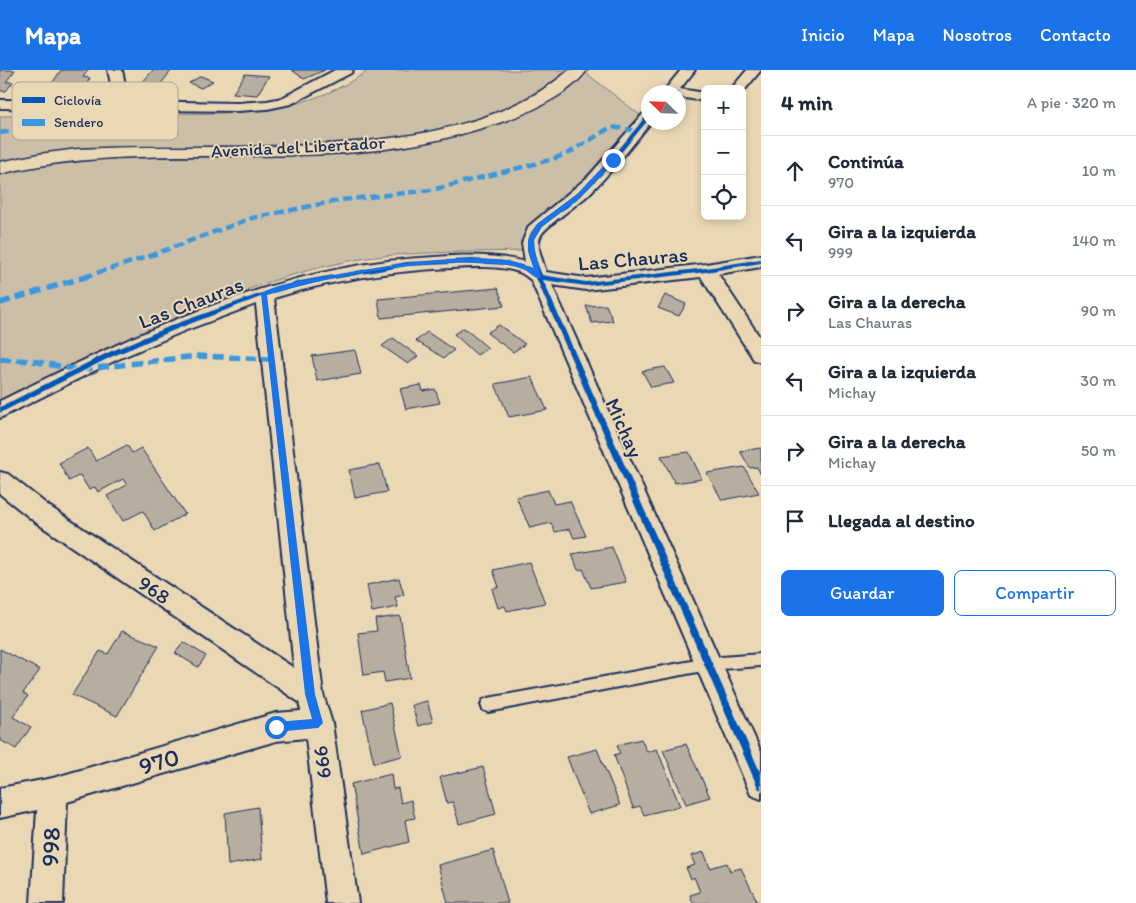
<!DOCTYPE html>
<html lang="es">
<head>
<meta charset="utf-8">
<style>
  body { margin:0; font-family:Itim,sans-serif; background:#f6f6f7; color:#1f2937 }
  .controls { position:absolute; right:15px; top:15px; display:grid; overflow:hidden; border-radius:8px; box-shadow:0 2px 8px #0003 }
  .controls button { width:45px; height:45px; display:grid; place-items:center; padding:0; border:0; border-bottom:1px solid #e0e1e3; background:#fff; color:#1f2937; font:25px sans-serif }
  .compass { position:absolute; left:641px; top:15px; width:45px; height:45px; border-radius:50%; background:#fff; box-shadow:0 2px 8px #0003; rotate:293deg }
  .stop { position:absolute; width:15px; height:15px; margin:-11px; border:4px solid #1a73e8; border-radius:50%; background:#fff }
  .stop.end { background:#1a73e8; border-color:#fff; box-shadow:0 1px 5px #0008 }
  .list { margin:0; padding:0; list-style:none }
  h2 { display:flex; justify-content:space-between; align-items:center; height:65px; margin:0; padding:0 20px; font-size:21px }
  h2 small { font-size:16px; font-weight:400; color:#747a83 }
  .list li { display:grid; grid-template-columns:32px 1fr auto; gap:15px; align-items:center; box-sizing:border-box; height:70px; padding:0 20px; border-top:1px solid #e0e1e3 }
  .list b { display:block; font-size:19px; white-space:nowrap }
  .list p { margin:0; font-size:16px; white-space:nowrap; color:#747a83 }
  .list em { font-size:16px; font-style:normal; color:#747a83 }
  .actions { display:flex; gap:10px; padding:15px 20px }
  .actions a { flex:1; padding:11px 0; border:1px solid #1a73e8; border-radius:8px; text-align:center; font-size:18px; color:#1a73e8 }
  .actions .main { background:#1a73e8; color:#fff }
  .icon { flex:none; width:28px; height:28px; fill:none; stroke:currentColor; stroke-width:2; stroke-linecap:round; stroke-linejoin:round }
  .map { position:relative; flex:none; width:761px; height:833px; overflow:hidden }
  header { display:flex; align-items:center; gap:30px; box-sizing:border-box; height:70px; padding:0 25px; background:#1a73e8; color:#fff }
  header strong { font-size:24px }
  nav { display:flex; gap:28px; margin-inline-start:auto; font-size:18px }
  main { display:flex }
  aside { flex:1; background:#fff }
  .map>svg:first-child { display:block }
  .green { fill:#ccbfa8; stroke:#747783 }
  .building { fill:#b7aea0; stroke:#1b2f5e }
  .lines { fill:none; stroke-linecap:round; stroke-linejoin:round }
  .lane-casing { stroke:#1b2f5e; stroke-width:4 }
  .street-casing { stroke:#1b2f5e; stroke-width:4 }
  .primary-casing { stroke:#1b2f5e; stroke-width:3 }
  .lane { fill:#ead8b5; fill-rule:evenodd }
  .street { fill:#ead8b5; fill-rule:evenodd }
  .primary { fill:#ead8b5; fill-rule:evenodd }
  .quiet-far1 { stroke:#3a97de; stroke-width:4.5; stroke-dasharray:9 4.5; stroke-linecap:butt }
  .quiet { stroke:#3a97de; stroke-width:5.5; stroke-dasharray:11 5.5; stroke-linecap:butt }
  .cycleway-casing { stroke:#ead8b5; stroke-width:3 }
  .cycleway { fill:#0057b8; fill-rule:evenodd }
  .route { fill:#1a73e8 }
  .labels { text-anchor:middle; stroke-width:4; stroke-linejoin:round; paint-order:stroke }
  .far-street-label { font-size:18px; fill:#1b2f5e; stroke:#ead8b5 }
  .street-label { font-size:21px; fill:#1b2f5e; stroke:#ead8b5 }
  .near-street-label { font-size:25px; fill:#1b2f5e; stroke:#ead8b5 }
  .key { fill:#ead8b5; stroke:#aca59b; stroke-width:1 }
  .key-label { font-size:14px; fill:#1b2f5e }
</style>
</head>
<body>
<header>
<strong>Mapa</strong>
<nav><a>Inicio</a><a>Mapa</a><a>Nosotros</a><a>Contacto</a></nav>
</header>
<main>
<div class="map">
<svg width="761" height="833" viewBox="0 0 761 833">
  <rect width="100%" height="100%" fill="#ead8b5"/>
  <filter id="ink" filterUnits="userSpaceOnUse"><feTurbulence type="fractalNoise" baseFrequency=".02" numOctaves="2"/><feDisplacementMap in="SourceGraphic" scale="10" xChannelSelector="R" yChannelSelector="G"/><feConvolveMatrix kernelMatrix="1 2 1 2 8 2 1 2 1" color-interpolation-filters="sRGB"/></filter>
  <g filter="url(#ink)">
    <!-- green -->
    <path class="green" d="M369,0H582L640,45L520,181C459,183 395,180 335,194C216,220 108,281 0,335V46C47,45 94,44 141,43C224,43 297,50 369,0Z"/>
    <!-- building -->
    <path class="building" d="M0,0H15L6,12H13L6,21H0Z
      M61,0H88L83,7L90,8L85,17L51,15Z
      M153,0H164L171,1L159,16L141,14Z
      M292,0H325L304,9Z
      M245,4L269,6L257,25L233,23Z
      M201,6L213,11L201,18L189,13Z
      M498,218L504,236L381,248L378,229Z
      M665,225L686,234L679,246L658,238Z
      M606,235L613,251L592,253L586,236Z
      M499,255L525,274L513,282L487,263Z
      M464,258L488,278L477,285L454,264Z
      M427,262L454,280L444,288L416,271Z
      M393,268L418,286L408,294L382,276Z
      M355,280L361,304L317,311L312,286Z
      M665,297L674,313L651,317L642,301Z
      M532,307L547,340L509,347L495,314Z
      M421,315L423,321L435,319L440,333L406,339L400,319Z
      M127,375L132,383L141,378L185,444L155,461L143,441L123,451L107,426L127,415L123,409L98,422L95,417L89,420L80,405L69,411L59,393L88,378L96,391Z
      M761,378V405L757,397L750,398L740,381Z
      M689,382L702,409L675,413L661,386Z
      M380,394L387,422L355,428L349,400Z
      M744,397L759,423L722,430L707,403Z
      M548,420L554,434L570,431L586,466L574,468L570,459L555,462L551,453L530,458L516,427Z
      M612,477L626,512L591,518L583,499L578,500L572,484Z
      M529,492L545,533L507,541L505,536L498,538L492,519L499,517L493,500Z
      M399,508L404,525L395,527L398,537L372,542L367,515Z
      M400,546L410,608L385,612L383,602L364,605L358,563L377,561L375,549Z
      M122,561L159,576L117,646L72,625L100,581L108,584Z
      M184,572L206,586L198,597L175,583Z
      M0,579L40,600L23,623L28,626L13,647L31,657L16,679L0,670Z
      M427,631L433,652L418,656L412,635Z
      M390,633L402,686L374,693L362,640Z
      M641,669L647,682L657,679L680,736L644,745L640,736L633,738L614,685L620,683L617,675Z
      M686,674L710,727L686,734L663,680Z
      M597,679L620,735L589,744L567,687Z
      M483,697L496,744L459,754L453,732L447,733L440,707Z
      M391,704L393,719L398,718L401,733L411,730L415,748L405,750L409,772L364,784L351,714Z
      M258,737L262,789L228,795L225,743Z
      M493,780L508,833H448L438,795Z
      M704,782L710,798L727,793L730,801L741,798L758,833H693L690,825L700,822L694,807L691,809L686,798L695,795L691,786Z"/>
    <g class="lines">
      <!-- lane casing -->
      <g class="lane-casing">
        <path id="lane" d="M761,584V596L708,600L488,642L483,640L481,635L483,630L488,628L708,588Z"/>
      </g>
      <!-- street casing -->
      <g class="street-casing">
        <path id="street" d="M108,0H122L126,19L123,31L238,33L267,31L282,28L335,0H353L351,3L291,34L267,39L238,41L0,38V30L108,31L112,19Z
          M681,0H695L680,19L705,23V31L678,27V22H663Z
          M747,0H761L743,22L742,19H731Z
          M648,43V52H651C631,77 611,103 588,125C577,135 547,155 541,165C535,176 543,191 546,202L586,208L706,194L761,185V197L718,204L761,269V292L754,290L701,207L586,220L552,215L761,682V729L751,725L531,210C527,207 524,204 519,202C498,195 472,197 450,198C391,201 331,210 274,228L323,624L332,653L358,833H326L306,668L276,671L67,732L63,833H31L37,740L0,748V718L53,708L276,643L301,641L299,632L34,451L0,424V402L8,404L50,437L294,598L256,234L184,261L116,290L0,348V331C137,263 280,194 435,187C466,185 495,184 525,192L522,173L529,156L589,106L643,44Z"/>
      </g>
      <!-- primary casing -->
      <g class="primary-casing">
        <path id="primary" d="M569,0H587C576,17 554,29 536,38C516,48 494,55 472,61C318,108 155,66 0,104V92L39,84L78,79C221,70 455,100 569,0Z"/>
      </g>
      <!-- lane -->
      <use href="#lane" class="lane"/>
      <!-- street -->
      <use href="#street" class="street"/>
      <!-- primary -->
      <use href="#primary" class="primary"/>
      <!-- quiet-far1 -->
      <path class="quiet-far1" d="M0,63L95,46L114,36
        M84,207L144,188L252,148L341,130L432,120L550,90L569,83L611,57L638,61"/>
      <!-- quiet -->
      <path class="quiet" d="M0,233L88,206
        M0,289L33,291L78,300L197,286L271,289"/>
      <!-- cycleway casing -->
      <g class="cycleway-casing">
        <path id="cycleway" d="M646,46H648V50C624,79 600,110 570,135C559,144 539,153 534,168C531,180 538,194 542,205L586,212L706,198L761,189V193L706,202L586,216L543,210L761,704V720L758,718L536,208L525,200L506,195L472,193L407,196L300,215L266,225L179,258L111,287L0,343V337L107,283L175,254L262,223L300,211L407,192L472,189L506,191L529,197L534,200C530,190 525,177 529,167C534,154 546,148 556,140C566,134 574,126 583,118C606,95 626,71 646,46Z"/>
      </g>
      <!-- cycleway -->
      <use href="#cycleway" class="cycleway"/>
    </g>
  </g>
  <!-- route -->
  <path class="route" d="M611,89L616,90L581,127L542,157L534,170L535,181L541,208C534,209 531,203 525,200C510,193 491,194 475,193C411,190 329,207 267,225L315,624L323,653L318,658L276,662L272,661L271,657L276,652L312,649L305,624L261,224C273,214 313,209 330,206C375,198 496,174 534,200L528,181V170L537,154L577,124Z"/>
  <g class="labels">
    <!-- far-street labels -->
    <g class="far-street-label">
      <text transform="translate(298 77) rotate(-3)" y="6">Avenida del Libertador</text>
    </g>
    <!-- street labels -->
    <g class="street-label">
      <text transform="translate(633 189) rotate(-5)" y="7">Las Chauras</text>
      <text transform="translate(191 233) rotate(-21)" y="7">Las Chauras</text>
      <text transform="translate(624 358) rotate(66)" y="7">Michay</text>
      <text transform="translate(154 520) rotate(34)" y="7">968</text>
      <text transform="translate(323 692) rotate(82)" y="7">999</text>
    </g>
    <!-- near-street labels -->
    <g class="near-street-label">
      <text transform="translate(159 691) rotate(-16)" y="9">970</text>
      <text transform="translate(50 777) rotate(-87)" y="9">998</text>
    </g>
  </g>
  <!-- legend -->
  <rect x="12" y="12" width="166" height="58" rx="8" class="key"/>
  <rect x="22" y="27" width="23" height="6" fill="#0057b8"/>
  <rect x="22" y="49" width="23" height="7" fill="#3a97de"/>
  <g class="key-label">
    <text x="54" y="35">Ciclovía</text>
    <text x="54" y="57">Sendero</text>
  </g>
</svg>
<div class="controls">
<button>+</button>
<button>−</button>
<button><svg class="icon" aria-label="locate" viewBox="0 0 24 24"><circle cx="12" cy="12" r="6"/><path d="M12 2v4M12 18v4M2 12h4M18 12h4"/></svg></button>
</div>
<svg class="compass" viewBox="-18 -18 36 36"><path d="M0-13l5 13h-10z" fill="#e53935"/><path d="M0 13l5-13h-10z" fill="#747a83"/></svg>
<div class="stop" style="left:276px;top:657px"></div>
<div class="stop end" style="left:613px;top:90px"></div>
</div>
<aside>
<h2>4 min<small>A pie · 320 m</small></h2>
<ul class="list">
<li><svg class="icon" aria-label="ahead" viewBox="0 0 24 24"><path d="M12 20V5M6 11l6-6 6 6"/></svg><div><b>Continúa</b><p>970</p></div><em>10 m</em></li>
<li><svg class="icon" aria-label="left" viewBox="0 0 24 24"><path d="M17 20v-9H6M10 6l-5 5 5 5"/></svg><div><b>Gira a la izquierda</b><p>999</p></div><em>140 m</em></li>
<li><svg class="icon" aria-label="right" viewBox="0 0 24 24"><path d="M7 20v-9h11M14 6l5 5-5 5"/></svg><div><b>Gira a la derecha</b><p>Las Chauras</p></div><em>90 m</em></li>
<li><svg class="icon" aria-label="left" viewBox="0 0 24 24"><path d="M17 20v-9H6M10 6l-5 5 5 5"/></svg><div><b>Gira a la izquierda</b><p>Michay</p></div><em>30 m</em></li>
<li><svg class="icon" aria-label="right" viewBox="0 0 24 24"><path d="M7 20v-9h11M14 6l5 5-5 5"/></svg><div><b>Gira a la derecha</b><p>Michay</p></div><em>50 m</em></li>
<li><svg class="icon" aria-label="arrive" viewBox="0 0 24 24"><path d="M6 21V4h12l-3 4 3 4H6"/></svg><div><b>Llegada al destino</b></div></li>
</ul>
<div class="actions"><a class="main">Guardar</a><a>Compartir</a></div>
</aside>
</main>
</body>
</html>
